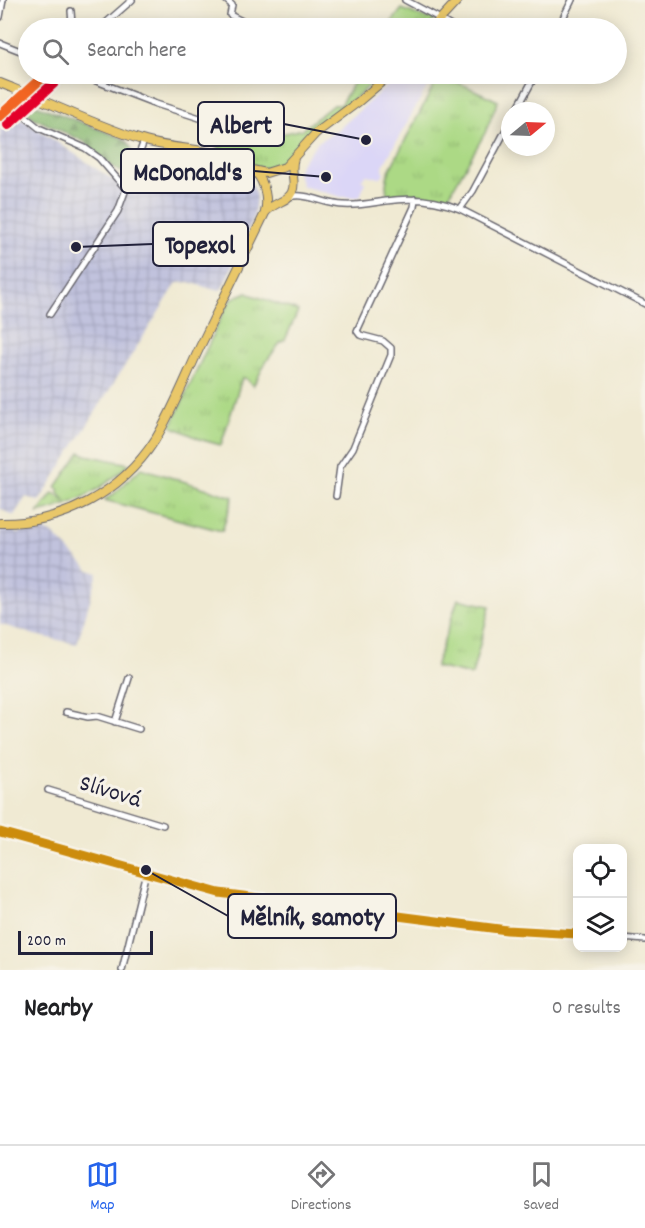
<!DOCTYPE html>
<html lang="en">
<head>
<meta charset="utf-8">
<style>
  body { margin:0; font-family:Dekko,sans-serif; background:#f2f2f2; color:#202124 }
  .controls { position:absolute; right:18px; bottom:18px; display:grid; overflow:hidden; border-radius:12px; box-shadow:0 3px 15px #0003 }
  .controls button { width:54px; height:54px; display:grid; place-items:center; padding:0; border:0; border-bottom:2px solid #e0e0e0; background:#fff; color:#202124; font:30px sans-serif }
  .compass { position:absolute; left:501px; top:102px; width:54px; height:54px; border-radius:50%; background:#fff; box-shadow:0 3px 15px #0003; rotate:71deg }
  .scale { position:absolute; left:18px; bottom:15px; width:135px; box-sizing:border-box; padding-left:6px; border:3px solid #22223b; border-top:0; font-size:16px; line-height:21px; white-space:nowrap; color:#22223b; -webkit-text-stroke:4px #f7f3e8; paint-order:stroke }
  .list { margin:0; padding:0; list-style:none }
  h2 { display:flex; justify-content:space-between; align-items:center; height:78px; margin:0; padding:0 24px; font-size:26px }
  h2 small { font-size:20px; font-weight:400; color:#757577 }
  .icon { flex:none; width:33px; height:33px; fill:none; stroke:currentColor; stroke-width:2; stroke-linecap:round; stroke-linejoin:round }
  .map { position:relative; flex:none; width:645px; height:970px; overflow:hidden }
  .search { position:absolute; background:#fff; box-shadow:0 3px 15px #0003; left:18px; right:18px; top:18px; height:66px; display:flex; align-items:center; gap:15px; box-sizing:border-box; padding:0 21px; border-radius:33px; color:#757577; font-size:22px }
  .sheet { height:174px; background:#fff }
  nav { display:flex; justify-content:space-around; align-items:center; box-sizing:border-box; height:84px; border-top:2px solid #e0e0e0; background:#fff; font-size:16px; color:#757577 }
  nav a { display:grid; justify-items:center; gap:3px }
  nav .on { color:#2563eb }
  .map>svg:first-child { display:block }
  .built { fill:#dbd6f7 }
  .industrial { fill:url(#industrial-grid) }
  .railway { fill:#c1c2dd }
  .grass { fill:url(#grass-tufts); stroke:#677e60; stroke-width:1.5 }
  .forest { fill:url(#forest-firs); stroke:#566e56; stroke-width:1.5 }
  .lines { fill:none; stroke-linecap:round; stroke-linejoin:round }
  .street-casing { stroke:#6a6870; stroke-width:8 }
  .primary-casing { stroke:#6a6870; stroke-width:10 }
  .street { stroke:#fff; stroke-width:5 }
  .primary { stroke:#e9c769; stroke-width:8 }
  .primary-bridge-casing { stroke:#6a6870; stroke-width:10; stroke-linecap:butt }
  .primary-bridge { stroke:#e9c769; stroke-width:8 }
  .bus-1-casing { stroke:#f7f3e8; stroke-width:14 }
  .bus-1 { stroke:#cc8c0c; stroke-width:9 }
  .rail-1-casing { stroke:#f7f3e8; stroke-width:15 }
  .rail-2-casing { stroke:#f7f3e8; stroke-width:15 }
  .rail-1 { stroke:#f26522; stroke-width:10 }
  .rail-2 { stroke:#e4002b; stroke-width:10 }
  .labels { text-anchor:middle; stroke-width:6; stroke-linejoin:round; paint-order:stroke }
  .street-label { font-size:24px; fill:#22223b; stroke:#f7f3e8 }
  .leader { fill:none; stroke:#22223b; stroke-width:2 }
  .callout-dot { fill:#22223b; stroke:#f7f3e8; stroke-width:2 }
  .callout { fill:#f7f3e8; stroke:#22223b; stroke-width:2 }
  .callout-label { font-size:26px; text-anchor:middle; font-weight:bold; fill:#22223b }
</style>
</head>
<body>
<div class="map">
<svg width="645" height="970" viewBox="0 0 645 970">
  <defs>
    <pattern id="industrial-grid" width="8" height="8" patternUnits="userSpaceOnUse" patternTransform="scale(1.5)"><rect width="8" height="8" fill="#c1c2dd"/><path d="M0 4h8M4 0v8" fill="none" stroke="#a6a6bf"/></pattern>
    <pattern id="grass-tufts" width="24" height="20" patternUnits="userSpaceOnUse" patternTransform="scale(1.5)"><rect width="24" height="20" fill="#acd985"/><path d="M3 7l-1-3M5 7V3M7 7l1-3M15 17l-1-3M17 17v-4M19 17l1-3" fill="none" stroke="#94ba74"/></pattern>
    <pattern id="forest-firs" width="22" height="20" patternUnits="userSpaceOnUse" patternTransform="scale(1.5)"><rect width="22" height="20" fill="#89b972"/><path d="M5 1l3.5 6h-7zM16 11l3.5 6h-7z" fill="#70965f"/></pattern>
  </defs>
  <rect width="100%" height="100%" fill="#f7f3e8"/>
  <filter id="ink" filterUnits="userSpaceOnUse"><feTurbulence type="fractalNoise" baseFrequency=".0167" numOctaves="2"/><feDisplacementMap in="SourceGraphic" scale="12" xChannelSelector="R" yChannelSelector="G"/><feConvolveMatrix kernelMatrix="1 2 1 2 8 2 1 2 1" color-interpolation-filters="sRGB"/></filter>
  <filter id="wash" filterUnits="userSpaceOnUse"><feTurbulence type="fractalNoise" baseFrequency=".008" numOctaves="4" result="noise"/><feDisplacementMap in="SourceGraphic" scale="24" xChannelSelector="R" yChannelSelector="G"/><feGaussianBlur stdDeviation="1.35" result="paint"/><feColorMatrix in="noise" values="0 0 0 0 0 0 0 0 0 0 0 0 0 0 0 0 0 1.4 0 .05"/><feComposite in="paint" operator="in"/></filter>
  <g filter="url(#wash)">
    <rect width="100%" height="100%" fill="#f0ead3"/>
    <!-- built -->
    <path class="built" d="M400,74H434L383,166L384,173L380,178L367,175L361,179L365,183L360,197H341L302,186L297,172L302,162L317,143L341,127Z"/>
    <!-- industrial -->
    <path class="industrial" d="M15,114L136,195L152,160L186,163L249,181L254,188L256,197L254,216L223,287L220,290H215L189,282L177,283L40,500L38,501L26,497L14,515H11L0,508V130Z
      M32,527H38L53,534L89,570L98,573L77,644L35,635L0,624V529L13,530L17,534Z"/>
    <!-- railway -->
    <path class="railway" d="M36,74H51L0,121V107Z"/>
    <!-- grass -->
    <path class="grass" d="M402,9L427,19L431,16L435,19L426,28H387Z
      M356,74H383L359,95L312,131L284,164L266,169L258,167L209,143H241L303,129L333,105H340L355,81Z
      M440,74L498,101L485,133L447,199L411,193L387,195L386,185L388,173Z
      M247,292L249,294L298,311L285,340L280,343L268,359L253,386L245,378H242L221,445L202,440L171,426L226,307L233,298Z
      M80,452L86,455L129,464C103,490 74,505 38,513L53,493L65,501L58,492L59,489L56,487Z
      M141,468L233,497L222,531L104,500L113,495Z
      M458,599L490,606L472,675L435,667Z"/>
    <!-- forest -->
    <path class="forest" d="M31,103L124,139C135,149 134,156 131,170L124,173C117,171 88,148 85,142L34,118L27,113L28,105Z"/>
  </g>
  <g filter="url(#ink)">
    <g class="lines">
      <!-- street casing -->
      <g class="street-casing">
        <path id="street" d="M226,0L232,5L230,15L246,23
          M405,0L437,17
          M0,17L3,0
          M444,22L454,28
          M66,28L72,24L71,11
          M100,28L132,0
          M558,28L572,0
          M0,43L28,54
          M78,74L156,104L256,136L268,124
          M516,111L536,74
          M126,189L144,141
          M289,197C308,192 325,205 344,205C358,206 372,203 386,201C412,197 435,199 460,209L645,304
          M460,209L473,191L510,122
          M50,314L118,211L126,189L99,158L85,148L39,128L17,110L55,74
          M336,496L340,467L353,448L391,355V348L383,341L360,335L357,331L414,207L415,199
          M66,712L88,717L97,716L139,729
          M115,722L129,678
          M48,790L163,825
          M0,832L219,893L507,930L578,934
          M622,938L645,940
          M122,970L146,872"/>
      </g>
      <!-- primary casing -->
      <g class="primary-casing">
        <path id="primary" d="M432,28L458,0
          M0,83L10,87
          M48,103C79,116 110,130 142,140C178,152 227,146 256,173C265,182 268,201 265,212
          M252,170L266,173L285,167L316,133L358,102L391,74
          M0,523C62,524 121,493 155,440C172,412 185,379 199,349C221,304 243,258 265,213C273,202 288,202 292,192C297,182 289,172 294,158"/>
      </g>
      <!-- street -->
      <use href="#street" class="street"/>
      <!-- primary -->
      <use href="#primary" class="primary"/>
      <!-- primary-bridge casing -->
      <g class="primary-bridge-casing">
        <path id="primary-bridge" d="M10,87L48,103"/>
      </g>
      <!-- primary-bridge -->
      <use href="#primary-bridge" class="primary-bridge"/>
      <!-- bus-1 casing -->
      <g class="bus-1-casing">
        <path id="bus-1" d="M0,832L219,893L507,930L578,934"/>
      </g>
      <!-- bus-1 -->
      <use href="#bus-1" class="bus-1"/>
      <!-- rail-1 casing -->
      <g class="rail-1-casing">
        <path id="rail-1" d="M0,116L46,74"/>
      </g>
      <!-- rail-2 casing -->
      <g class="rail-2-casing">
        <path id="rail-2" d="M8,125L54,83"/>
      </g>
      <!-- rail-1 -->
      <use href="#rail-1" class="rail-1"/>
      <!-- rail-2 -->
      <use href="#rail-2" class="rail-2"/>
    </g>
  </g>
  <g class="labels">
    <!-- street labels -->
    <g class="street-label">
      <text transform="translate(111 790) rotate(17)" y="8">Slívová</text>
    </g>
  </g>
  <!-- callouts -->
  <path class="leader" d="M366 140L284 124M326 177L254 171M76 247L153 244M146 870L228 916"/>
  <g class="callout-dot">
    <circle cx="366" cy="140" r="6"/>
    <circle cx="326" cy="177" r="6"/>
    <circle cx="76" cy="247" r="6"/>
    <circle cx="146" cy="870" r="6"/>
  </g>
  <g class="callout">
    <rect x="198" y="102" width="86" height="44" rx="6"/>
    <rect x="121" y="149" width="133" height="44" rx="6"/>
    <rect x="153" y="222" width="95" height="44" rx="6"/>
    <rect x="228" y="894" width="168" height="44" rx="6"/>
  </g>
  <g class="callout-label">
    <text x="241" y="133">Albert</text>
    <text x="188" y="180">McDonald's</text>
    <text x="200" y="253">Topexol</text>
    <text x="312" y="925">Mělník, samoty</text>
  </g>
</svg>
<div class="controls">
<button><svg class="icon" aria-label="locate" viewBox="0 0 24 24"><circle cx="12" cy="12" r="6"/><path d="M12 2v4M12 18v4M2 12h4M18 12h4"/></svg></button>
<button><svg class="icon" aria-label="layers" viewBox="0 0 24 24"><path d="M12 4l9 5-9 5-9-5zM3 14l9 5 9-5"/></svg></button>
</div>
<svg class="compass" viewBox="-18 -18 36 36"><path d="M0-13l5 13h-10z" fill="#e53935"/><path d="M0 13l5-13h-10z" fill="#757577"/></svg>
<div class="scale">200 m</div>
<div class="search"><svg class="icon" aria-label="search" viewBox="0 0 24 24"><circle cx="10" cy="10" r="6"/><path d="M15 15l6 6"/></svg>Search here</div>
</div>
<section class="sheet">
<h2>Nearby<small>0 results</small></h2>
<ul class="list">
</ul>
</section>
<nav>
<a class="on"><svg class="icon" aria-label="map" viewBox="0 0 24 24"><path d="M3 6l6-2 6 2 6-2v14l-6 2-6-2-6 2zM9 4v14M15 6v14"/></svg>Map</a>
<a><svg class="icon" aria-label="directions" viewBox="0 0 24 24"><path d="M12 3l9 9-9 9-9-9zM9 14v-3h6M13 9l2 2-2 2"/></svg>Directions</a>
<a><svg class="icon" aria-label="saved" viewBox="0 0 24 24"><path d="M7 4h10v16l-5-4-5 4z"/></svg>Saved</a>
</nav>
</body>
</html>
